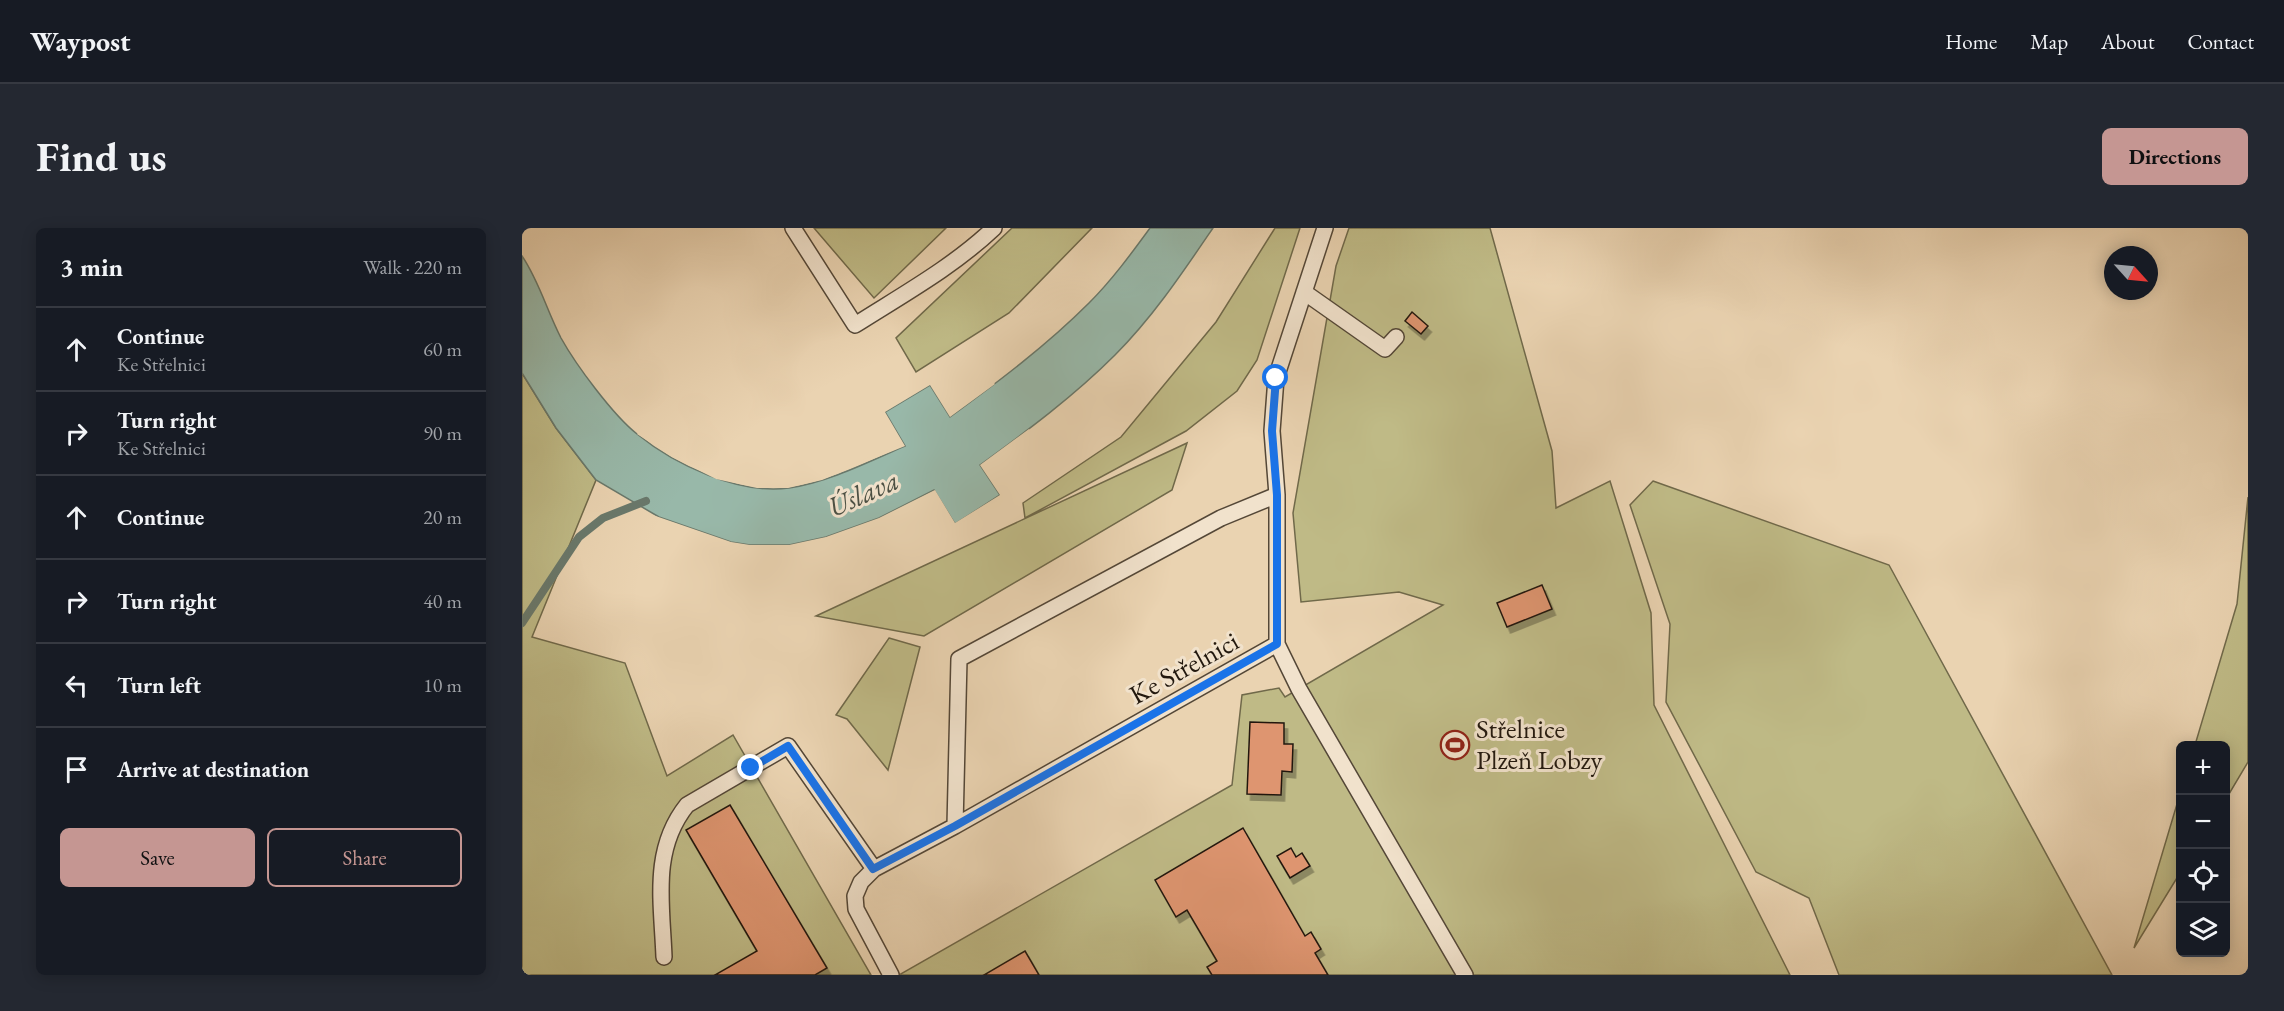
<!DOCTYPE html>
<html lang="en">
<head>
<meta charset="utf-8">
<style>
  body { margin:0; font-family:"EB Garamond",serif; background:#242831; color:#f1f3f6 }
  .controls { position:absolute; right:18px; bottom:18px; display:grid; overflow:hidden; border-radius:9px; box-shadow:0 3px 15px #0003 }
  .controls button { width:54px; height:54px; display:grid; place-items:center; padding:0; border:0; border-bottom:2px solid #363941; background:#171b24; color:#f1f3f6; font:30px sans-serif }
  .compass { position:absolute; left:1582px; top:18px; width:54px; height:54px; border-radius:50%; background:#171b24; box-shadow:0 3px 15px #0003; rotate:117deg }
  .stop { position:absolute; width:18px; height:18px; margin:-14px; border:4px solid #1a73e8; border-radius:50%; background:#fff }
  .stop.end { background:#1a73e8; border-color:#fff; box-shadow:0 2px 6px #0008 }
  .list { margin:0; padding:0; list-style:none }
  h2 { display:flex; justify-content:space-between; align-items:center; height:78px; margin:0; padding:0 24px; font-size:26px }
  h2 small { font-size:20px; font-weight:400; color:#9ea1a6 }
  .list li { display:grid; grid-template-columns:39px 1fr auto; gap:18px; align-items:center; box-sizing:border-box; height:84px; padding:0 24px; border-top:2px solid #363941 }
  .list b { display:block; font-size:22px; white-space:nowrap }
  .list p { margin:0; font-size:20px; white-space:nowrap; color:#9ea1a6 }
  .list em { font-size:20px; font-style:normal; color:#9ea1a6 }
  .actions { display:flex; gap:12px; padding:18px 24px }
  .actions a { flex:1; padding:14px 0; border:2px solid #c59692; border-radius:9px; text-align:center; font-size:21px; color:#c59692 }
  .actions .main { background:#c59692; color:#111 }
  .icon { flex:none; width:33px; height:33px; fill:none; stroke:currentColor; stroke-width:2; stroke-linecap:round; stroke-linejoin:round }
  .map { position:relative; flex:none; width:1726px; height:747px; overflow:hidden; border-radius:9px }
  header { display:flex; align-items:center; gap:36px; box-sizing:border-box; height:84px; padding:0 30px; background:#171b24; border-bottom:2px solid #363941 }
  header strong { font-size:28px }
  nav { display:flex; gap:33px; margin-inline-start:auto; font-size:21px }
  .intro { display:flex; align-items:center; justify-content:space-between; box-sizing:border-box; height:144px; padding:0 36px }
  h1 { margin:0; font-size:42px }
  .button { padding:15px 27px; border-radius:9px; background:#c59692; color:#111; font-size:21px; font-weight:700 }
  main { display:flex; gap:36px; padding:0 36px }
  aside { flex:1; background:#171b24; border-radius:9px; box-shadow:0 3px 15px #0003 }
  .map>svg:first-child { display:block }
  .green { fill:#bfba86; stroke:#70694a; stroke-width:1.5 }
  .water { fill:#98b8a9; stroke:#69786b; stroke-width:1.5 }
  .pier { fill:#ead3b1 }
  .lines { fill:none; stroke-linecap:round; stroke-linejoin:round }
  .stream { stroke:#69786b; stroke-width:8 }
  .building { fill:#de9570; stroke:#22180e; stroke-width:1.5; filter:url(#shadow) }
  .lane-casing { stroke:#544737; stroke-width:18 }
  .lane { stroke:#f1e2cc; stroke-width:15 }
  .route { stroke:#1a73e8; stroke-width:8 }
  .labels { text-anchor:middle; stroke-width:6; stroke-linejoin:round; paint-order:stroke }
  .street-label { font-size:27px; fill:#22180e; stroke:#f1e2cc }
  .poi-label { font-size:27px; fill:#22180e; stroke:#f1e2cc; text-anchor:start }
  .water-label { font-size:28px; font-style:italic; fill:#4b5044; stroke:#f1e2cc }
</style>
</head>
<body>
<header>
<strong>Waypost</strong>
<nav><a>Home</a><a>Map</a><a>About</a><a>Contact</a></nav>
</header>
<div class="intro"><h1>Find us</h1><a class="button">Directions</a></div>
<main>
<aside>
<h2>3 min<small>Walk · 220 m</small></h2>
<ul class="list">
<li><svg class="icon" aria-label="ahead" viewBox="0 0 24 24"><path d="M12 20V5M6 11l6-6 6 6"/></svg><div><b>Continue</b><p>Ke Střelnici</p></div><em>60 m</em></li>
<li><svg class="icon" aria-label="right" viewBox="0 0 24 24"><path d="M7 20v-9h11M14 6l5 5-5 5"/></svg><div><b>Turn right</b><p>Ke Střelnici</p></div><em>90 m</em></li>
<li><svg class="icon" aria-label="ahead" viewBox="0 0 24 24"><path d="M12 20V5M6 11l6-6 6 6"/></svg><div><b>Continue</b></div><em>20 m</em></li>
<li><svg class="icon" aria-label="right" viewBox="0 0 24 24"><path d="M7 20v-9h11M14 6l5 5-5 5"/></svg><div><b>Turn right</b></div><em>40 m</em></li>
<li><svg class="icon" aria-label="left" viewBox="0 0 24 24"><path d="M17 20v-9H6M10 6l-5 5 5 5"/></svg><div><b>Turn left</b></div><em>10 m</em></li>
<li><svg class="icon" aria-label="arrive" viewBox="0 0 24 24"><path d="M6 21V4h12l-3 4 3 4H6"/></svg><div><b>Arrive at destination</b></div></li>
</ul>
<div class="actions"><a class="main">Save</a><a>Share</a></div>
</aside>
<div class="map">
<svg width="1726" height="747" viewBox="0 0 1726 747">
  <defs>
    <filter id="shadow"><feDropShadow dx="3.5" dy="6" stdDeviation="0" flood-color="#0004"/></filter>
  </defs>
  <rect width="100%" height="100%" fill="#ead3b1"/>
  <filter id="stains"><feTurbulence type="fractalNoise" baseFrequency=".00333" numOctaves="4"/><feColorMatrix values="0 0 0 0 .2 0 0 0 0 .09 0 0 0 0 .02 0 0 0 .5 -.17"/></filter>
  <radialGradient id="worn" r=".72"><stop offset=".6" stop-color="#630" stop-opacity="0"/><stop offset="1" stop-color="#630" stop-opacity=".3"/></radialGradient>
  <!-- green -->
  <path class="green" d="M292,0H424L352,70Z
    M490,0H570L487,85L394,144L374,110Z
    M753,0H778L735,132L715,163L664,203L503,290L501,275L599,209L694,94Z
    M827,0H968L1030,223L1034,280L1088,253L1129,385L1132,477L1268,747H377L710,557L720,467L757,460L763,469L921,377L877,364L779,374L771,285L814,38Z
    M0,145L34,200L74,252L10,409L103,435L145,548L211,507L349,747H0Z
    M665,215L650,262L402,408L294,388Z
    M1131,253L1367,337L1590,747H1317L1287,670L1234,644L1144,474L1148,396L1108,277Z
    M1726,269V534L1704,571V518L1673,517L1715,376Z
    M367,410L398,419L366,542L325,491L314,487Z
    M1658,566V645L1612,720Z"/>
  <!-- water -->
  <path class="water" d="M628,0H691C661,44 631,89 593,127C552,168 505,203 458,237L478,267L433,296L412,262L357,290L304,309L267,317H228L209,314L137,289L74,252L34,200L0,145V28C17,53 25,83 39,110C54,137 91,187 115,206C153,237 217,267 267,260C307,254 346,234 383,218L363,184L408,157L428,189C476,154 525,117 567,75C590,52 609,26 628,0Z"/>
  <!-- pier -->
  <path class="pier" d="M407,154L410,155L429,185L471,154L473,156L428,189L408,157L363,184L383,218L300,252L266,260H235L194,251L150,229L115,206L117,204L152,227L195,248L236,257H266L299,249L379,216L360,183Z
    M507,201L509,204L462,237L480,266V269L433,299L430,297L412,266L358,292L305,312L267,319L228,320L208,317L136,292L122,284L209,314L228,317H267L304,309L357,290L413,262L433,295L478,267L458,237Z"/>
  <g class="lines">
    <!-- stream -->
    <path class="stream" d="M0,395L57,309L81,290L124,273"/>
  </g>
  <!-- building -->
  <path class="building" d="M890,84L906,98L899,106L883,93Z
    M1020,357L1030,381L985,399L975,375Z
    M728,494L762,495V516H771L770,544L760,543L759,567L725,566Z
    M208,577L305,740L293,747H193L235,723L164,602Z
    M721,600L783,708L789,704L799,721L793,725L806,747H690L685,739L695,733L665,682L654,689L633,652Z
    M769,620L774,629L780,625L788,638L768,650L755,628Z
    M503,723L517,747H462Z"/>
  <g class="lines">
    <!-- lane casing -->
    <g class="lane-casing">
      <path id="lane" d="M271,0L333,97C380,67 431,39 472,0
        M782,64L863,121L874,109
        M755,267L699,290L437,431L433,598L755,416V267L750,203L754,150L803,0
        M755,416L777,461L943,747
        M142,729C140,675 129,622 165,577L266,518L352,641
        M369,747L334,681L333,668L339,654L352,641L433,598"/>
    </g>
    <!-- lane -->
    <use href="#lane" class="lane"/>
  </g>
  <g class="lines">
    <!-- route -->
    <path class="route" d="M229,540L266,518L351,641L433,598L755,416V267L750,203L754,150"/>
  </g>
  <!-- icons -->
  <defs>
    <g id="stadium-ring" transform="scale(1.5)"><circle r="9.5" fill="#f1e2cc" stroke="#8f2418" stroke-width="1.5"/><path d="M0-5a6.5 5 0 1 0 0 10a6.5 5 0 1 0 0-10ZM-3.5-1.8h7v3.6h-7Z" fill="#8f2418"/></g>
  </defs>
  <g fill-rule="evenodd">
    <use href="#stadium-ring" x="933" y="517"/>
  </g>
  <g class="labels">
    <!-- street labels -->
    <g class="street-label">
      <text transform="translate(662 440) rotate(-29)" y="9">Ke Střelnici</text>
    </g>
    <!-- poi labels -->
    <g class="poi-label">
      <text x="954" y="510">Střelnice<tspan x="954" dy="31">Plzeň Lobzy</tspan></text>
    </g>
    <!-- water labels -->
    <g class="water-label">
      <text transform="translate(341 265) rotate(-24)" y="10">Úslava</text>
    </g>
  </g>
  <rect width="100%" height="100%" filter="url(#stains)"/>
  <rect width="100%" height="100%" fill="url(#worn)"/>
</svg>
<div class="controls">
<button>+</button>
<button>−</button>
<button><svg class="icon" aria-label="locate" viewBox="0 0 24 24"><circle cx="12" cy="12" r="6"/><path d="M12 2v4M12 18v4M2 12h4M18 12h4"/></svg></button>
<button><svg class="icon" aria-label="layers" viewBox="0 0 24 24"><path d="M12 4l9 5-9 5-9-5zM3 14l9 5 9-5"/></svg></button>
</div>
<svg class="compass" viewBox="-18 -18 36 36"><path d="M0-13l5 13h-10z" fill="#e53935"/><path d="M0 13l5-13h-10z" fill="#9ea1a6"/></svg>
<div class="stop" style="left:754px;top:150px"></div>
<div class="stop end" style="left:229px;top:540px"></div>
</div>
</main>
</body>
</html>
